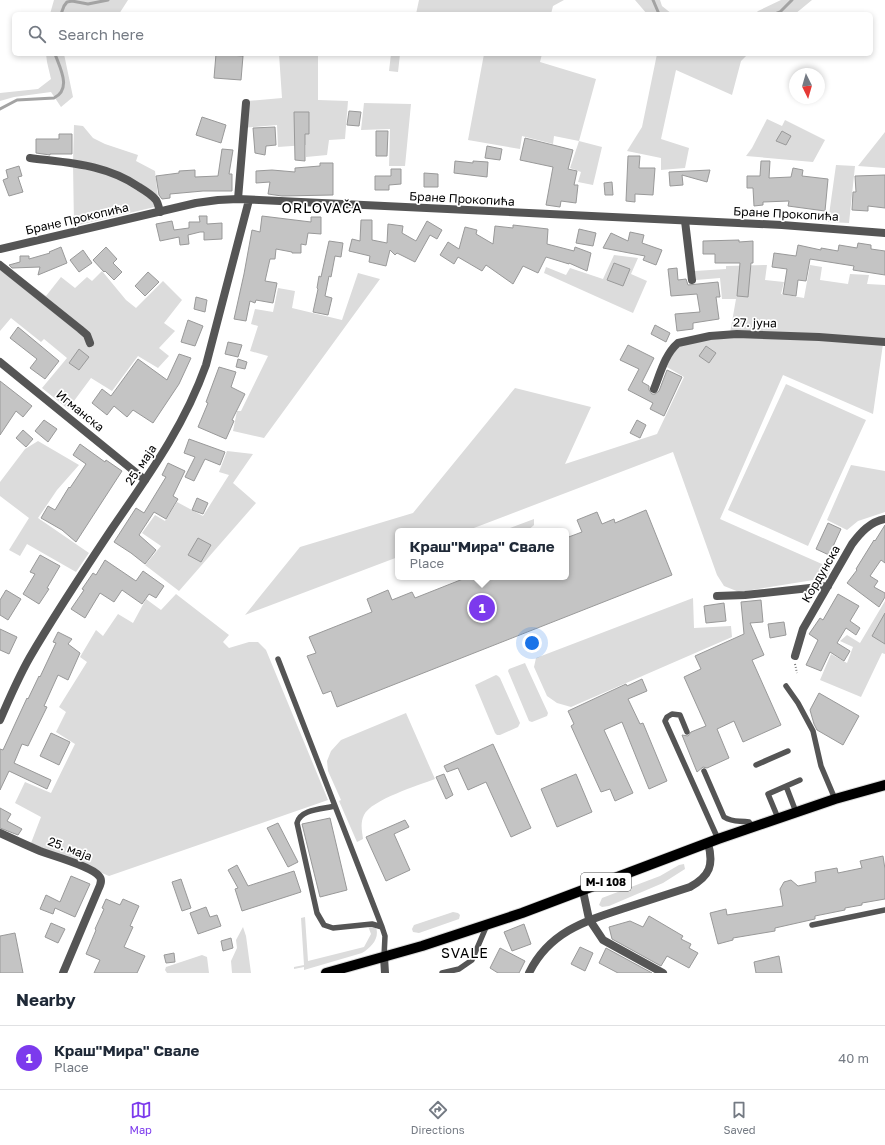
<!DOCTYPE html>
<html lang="en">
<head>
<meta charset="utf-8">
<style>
  body { margin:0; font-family:"Golos Text",sans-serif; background:#f6f6f7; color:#1f2937 }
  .compass { position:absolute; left:789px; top:68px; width:36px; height:36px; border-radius:50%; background:#fff; box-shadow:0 2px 6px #0003; rotate:175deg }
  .you { position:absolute; left:532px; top:643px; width:14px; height:14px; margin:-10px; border:3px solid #fff; border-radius:50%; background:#1a73e8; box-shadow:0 0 0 6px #1a73e833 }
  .badge { display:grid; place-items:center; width:26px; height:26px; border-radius:50%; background:#7c3aed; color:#fff; font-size:13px; font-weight:700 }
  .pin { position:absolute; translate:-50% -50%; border:2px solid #fff; box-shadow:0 1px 4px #0006 }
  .popup { position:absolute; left:395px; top:528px; width:174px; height:52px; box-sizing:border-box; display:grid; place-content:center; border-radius:6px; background:#fff; filter:drop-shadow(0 1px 3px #0005); font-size:13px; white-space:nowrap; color:#747a83 }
  .popup b { font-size:15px; color:#1f2937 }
  .popup::after { content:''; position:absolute; left:50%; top:100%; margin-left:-8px; border:8px solid transparent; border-top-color:#fff }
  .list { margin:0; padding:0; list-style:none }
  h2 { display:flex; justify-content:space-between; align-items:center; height:52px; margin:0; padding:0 16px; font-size:17px }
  h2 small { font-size:13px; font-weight:400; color:#747a83 }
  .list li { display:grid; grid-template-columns:26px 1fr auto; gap:12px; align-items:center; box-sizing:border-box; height:64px; padding:0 16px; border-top:1px solid #e0e1e3 }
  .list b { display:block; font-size:15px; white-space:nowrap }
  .list p { margin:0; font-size:13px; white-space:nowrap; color:#747a83 }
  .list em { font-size:13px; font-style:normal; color:#747a83 }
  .icon { flex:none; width:22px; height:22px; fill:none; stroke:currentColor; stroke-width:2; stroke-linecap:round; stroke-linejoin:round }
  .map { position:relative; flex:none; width:885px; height:973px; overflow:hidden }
  .search { position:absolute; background:#fff; box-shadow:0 2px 6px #0003; left:12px; right:12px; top:12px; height:44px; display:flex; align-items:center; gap:10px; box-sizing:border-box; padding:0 14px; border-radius:6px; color:#747a83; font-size:15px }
  .sheet { height:116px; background:#fff }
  nav { display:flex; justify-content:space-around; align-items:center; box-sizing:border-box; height:56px; border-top:1px solid #e0e1e3; background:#fff; font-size:11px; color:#747a83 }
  nav a { display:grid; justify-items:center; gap:2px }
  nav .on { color:#7c3aed }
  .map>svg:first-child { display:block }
  .green { fill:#dcdcdc }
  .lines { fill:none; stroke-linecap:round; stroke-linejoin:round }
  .stream { stroke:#a3a3a3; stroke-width:3 }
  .building { fill:#c4c4c4; stroke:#999 }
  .primary-casing { stroke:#dbdbdb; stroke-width:12 }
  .path { stroke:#777; stroke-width:2; stroke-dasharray:1 2; stroke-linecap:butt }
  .service { stroke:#555; stroke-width:5.5 }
  .minor { stroke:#555; stroke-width:8 }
  .tertiary { stroke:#555; stroke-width:8 }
  .primary { stroke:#000; stroke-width:10 }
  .labels { text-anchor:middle; stroke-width:3.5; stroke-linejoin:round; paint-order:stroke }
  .shield { fill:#fff; stroke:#4c4c4c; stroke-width:1 }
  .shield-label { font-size:11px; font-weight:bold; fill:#000 }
  .street-label { font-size:12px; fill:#000; stroke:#fff }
  .quarter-label { font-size:14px; letter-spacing:1px; fill:#000; stroke:#fff }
</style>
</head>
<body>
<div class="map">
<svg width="885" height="973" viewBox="0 0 885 973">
  <rect width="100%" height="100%" fill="#fff"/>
  <!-- green -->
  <path class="green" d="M54,0H128L119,14H50Z
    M419,0H564L553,6L551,14H416Z
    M635,0H660L662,6L672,14H647Z
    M781,0H812L795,14H755L758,11Z
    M46,54H64L73,97L61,107L51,92L14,97L0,101V93L38,89L51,79L47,62Z
    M279,54H318V100L348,101L345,139L329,140L327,155L306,157V145L278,147L277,125L242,128L247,101L282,98Z
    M391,54H400L398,72L389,71Z
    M484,54H542L540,62L596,79L579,141L602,147L593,185L578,182L581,172L570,168L579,141L554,136L553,144L522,136L520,149L468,140Z
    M657,54H748L741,61L732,95L676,70L661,139L689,148L685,168L661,170V158L627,151L642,127Z
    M364,103L411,104L405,166H389L390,129L361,130Z
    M767,119L782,126L785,120L825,140L813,162L746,156L752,148Z
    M74,125L83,126L93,138L105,144L138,155L136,161L155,171L159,206L74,226L73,163Z
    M885,132V168L858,166Z
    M836,165L855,166L849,223L828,222Z
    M614,255L638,258L631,274L647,281L633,313L544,273L546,267L566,275L570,268L603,279Z
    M0,260L3,264L46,296L61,277L75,288L87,277L92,281L102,271L126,300L136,308L163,281L182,300L164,323L175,331L159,348L169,356L158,368L138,356L112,391L91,378L68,409L42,388L67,358L44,339L41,342L11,318L0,331Z
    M767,265L765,280L784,282L781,294L804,298L810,265L822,267L820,280L848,284L850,274L869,275L867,284L885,285V339L730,333L736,299H722L720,278L696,280L695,271L726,269V266Z
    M358,273L380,279L264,438L233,431L237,411H241L268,356L250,351L258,326L251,324L255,309L273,312L278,288L295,291L292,308L342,320Z
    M755,337L883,344L873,414L783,375L720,519L831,568L826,578L739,592L724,586L717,575L673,452L466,531H398V557L245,615L300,547L413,513L515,388L591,407L565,464L657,434L684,377L667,367C670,360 673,351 680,346C689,339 741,338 755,337Z
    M786,384L866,420L808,546L728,510Z
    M38,441L79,465L57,490L38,518L89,553L76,572L27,544L20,556L9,550L29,518L0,496V482L25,449Z
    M227,451L253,454L233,483L256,503L179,591L145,565L161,546L142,533L155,515L165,521L177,502L203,516L229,475L219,472Z
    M851,465L885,471V512L858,521L847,530L827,520Z
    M534,519V525C526,534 513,531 502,531Z
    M176,594L229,635L223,642L229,648L249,642H258L266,650L328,800L109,876L31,843L41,817L15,803L25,782L51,793L75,744L56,732L66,712L59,707L87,662L80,657L96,630L103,636L118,614L133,623L146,599L161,610Z
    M693,598L694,628L731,626L732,637L571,707L557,703L547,696L534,667L536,658Z
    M885,601V654L882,653L861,697L820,680L831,654L847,663L853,647L840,641L847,635L860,643Z
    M525,663L548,713L547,716L532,722L529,721L508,671L509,669Z
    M496,675L498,676L500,678L520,723L518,727L500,735H497L495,733L475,685Z
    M406,713L435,779C419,785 371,800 364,815C360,823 362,831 363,839L357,842L339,801L341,800L328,771L327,761L331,751L341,740Z
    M684,864L685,869L663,883L609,906L602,907L599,905L602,898L660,876L679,865Z
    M453,912L458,913L460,915L459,919L419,933L413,932L412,929L414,925Z
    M305,917L308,961L364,947L371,934L368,926L375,925C381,937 372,947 362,953L304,970V967L294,969V967L304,965L301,918Z
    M243,927L246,936L251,973H232L231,961L237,948L236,940Z
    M202,955L207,957L209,973H167L165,970L166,967Z"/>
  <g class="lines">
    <!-- stream -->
    <path class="stream" d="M653,0L659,14
      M61,14L64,6L67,2L72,1L88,4L108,0
      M775,14L780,12L792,0
      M0,109L17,100L54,98C72,89 60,68 55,54"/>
  </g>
  <!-- building -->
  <path class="building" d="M216,54L243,56L241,80L214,78Z
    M349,111L361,112L359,126L347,125Z
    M294,112H309V134H305V161L295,160Z
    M202,117L226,125L221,143L196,135Z
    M275,127L276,145L266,146L265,155L255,153L253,128Z
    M376,131H388L387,156H376Z
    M782,131L791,136L786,145L776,141Z
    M59,134H72V154H50V155L36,153V139H59Z
    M525,138L573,150L568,169L577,171L574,185H578L576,203L561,201L560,207L546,205L553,167L520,160Z
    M487,146L502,149L500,160L485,158Z
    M222,149L233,150L229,174H232V191H203L170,194V198L162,199L159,195L156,176L179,173V171L195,170V177L218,176Z
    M628,156H640L639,168H655L653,195L635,194V202L626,201Z
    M455,161L473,163V161L488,162L487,177L454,173Z
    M761,161H770L769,178L791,177L793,168L803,170L802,176L828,179L825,211L788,206L789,201L763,202V205L754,206L753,188H747V176H760Z
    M320,163H333V195L282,196L268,194L270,182L256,183V171L272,170L295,172V168L320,166Z
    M19,166L22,176L18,177L23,192L9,196L3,180L8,178L6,170Z
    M391,169H401V184L389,185V190H375V176H391Z
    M710,170L707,182L682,175L683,185L670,186L669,172Z
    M424,173L438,174V187H424Z
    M885,175V208L868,206V211L852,210L853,192H856L855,176Z
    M612,182L613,195H605L604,183Z
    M199,216H207V224L222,223V239L204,240V232H200L188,235L189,244L180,245L179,237L160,241L156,224L172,221L174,230L189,228V222H200Z
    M262,216L311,222V217H321V234L308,233L306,245L301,244V253H292V252L276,249L275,259H270L265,281L277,283L273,303L256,300L255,303L250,301L246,321L234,319L244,274L252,230L260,232Z
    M361,220H372V240L387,243L388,224L403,226L402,233L416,241L427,221L442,230L437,239L430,235L415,262L397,253L395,255L390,250L386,266L369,262L370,256L349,251L352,239L360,241Z
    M513,225L548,229L547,244L574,251L575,247L591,253L587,271L569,263V264L546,257L538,273L523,266L513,284L486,265L482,271L458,257L454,264L440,255L448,242L459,249L465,227L477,230L476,234L493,244L495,226L513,228Z
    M579,229L596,233L593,246L576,243Z
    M630,232L644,235L642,243L662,250L656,265L643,260L645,256L603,248L611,233L628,241Z
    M739,240V242L753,241V263H751L748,297L737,296L740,263H715V254H703V241Z
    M329,241L343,243L341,257L335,256L331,277L329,276L325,296L332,298L328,315L313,312L318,289L317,288L319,276L321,277Z
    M858,243L871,245V249L885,251V275L853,270L854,266L810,259L806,281L798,280L796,296L783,294L787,269L772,267L774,253L796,256L798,245L821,250V248L838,251L839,245L857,248Z
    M61,247L67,263L38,275L40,267L12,268L9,265L20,262V256H29V259L50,253L49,252Z
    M106,247L117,259L113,263L122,272L114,280L105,271L104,272L93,260Z
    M83,250L92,263L79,272L70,260Z
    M614,263L630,269L623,286L607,280Z
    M677,268L678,280L686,279L688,285L718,282L720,297H716L719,319L693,323V329L677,331L675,314L700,312L697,294L671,296L668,269Z
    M148,272L159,282L145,296L135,286Z
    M196,297L207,300L205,312L194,309Z
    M188,320L203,326L195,346L181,342Z
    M655,325L670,333L666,342L651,334Z
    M18,327L59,361L45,379L30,368L37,359L10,338Z
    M228,342L242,345L238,357L225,354Z
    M628,345L654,358L642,382L649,386V390L652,394H655L659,391L667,370L682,377L664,416L650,409L653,403L628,390L639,369L620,360Z
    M706,346L716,353L709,363L699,356Z
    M79,349L89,357L79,370L69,363Z
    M179,354L191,358L179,384L153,423L133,410L127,417L114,406L107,415L92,403L102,389L111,396L138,359L167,380Z
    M238,359L247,362L245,369L236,367Z
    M219,367L236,372L231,387L245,394L232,420L234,421L226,439L198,427L208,403L206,402Z
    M0,381L32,406L23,417L16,411L0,435Z
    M44,420L57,429L48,442L35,431Z
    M637,420L646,425L640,438L630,433Z
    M23,430L33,439L26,447L16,438Z
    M189,439L225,452L220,465L205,459L194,481L185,477L195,457L184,453Z
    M80,444L105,462L106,460L122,471L76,542L62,530L41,518L48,506L55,510L69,487L70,488L86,464L73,455Z
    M168,463L185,471L173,496L178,499L166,519L154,512L139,535L156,550L145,564L131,553L114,542L136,508L144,513L166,477L162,475Z
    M197,498L208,503L203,514L192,510Z
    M646,510L672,575L337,707L331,691L323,694L307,656L316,653L309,637L372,612L367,599L388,590L392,600L412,592L415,598L468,577H566V538L582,532L577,520L597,512L602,524L614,519L615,523Z
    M828,523L841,529L829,555L816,549Z
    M885,525V563L881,560L870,576L878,581L874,587L885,593V597L879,607L847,583L857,570L856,569L874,540L875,541Z
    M198,538L211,545L201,562L188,555Z
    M40,555L60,566L47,588L49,589L39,604L23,594L35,574L30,572Z
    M105,560L136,581L143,571L164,586L156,598L149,594L142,604L122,590L114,602L100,593L85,618L71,609L84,590L82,589L93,573L96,575Z
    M6,590L21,599L8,620L0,615V600Z
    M838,594L859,606L850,621L860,628L856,635L846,628L837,643L850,651L844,661L830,652L821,671L806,665L818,640L809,634L820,618L823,620Z
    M761,600L763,622L750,623L764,655L752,660L781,725L743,742L734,721L717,729L729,758L707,768L703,767L697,772L682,735L688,736L691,732L706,726L684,677L701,669L695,656L744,634L741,602Z
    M724,603L726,621L706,623L704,606Z
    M885,613V644L872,636Z
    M784,622L786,635L770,638L768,624Z
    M0,629L17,637L9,654L0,650Z
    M58,632L72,639L68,644L80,653L68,680L58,675L44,706L47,707L28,746L22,744L14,763L51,780L47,789L9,771L0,790V749L3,750L27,698L28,699L39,676L40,677L56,643L53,642Z
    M642,679L647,691L628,699L640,724L643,723L667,781L649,789L622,722L604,730L633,793L615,801L610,789L601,792L571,726L574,724L568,711L626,684L627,686Z
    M819,693L859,716L843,745L817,730L814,724L810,710Z
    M51,733L70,742L59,765L40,756Z
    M493,744L531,828L511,837L486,782L468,790L458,768L447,772L444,766Z
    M444,774L453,795L446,799L436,777Z
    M576,774L592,812L557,827L541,789Z
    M0,808L11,814L7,821L22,829L18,835L0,828Z
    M330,818L347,890L320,897L302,824Z
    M405,820L409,827L394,834L410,870L386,881L366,837Z
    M278,823L298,862L288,867L267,828Z
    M883,856L885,869V899L862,903V905L845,908V910L815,916V919L775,928V931L733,938V940L718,944L710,913L726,909L727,915L783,906L780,889L784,882L791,880L798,886L816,882L815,872L837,868L838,873L862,868L860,861Z
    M237,865L248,886L294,871L301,892L242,911L235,889L238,888L228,870Z
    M71,876L90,884L75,917L55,908L53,914L40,909L46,895L60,902Z
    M181,879L191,908L182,911L172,882Z
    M106,899L120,905L123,899L139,906L130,926L133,927L124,947L145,956L137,973H94L100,960L86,954L96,930L95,929L104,909L102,908Z
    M206,907L210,917L217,915L221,926L198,934L190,913Z
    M649,916L683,936L681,939L691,944L689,948L698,953L689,968L667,956L661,966L612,939L609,927L630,921L643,927Z
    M51,923L65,929L58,943L45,937Z
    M524,924L531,944L512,951L504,932Z
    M15,933L23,973H0V936Z
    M231,938L233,948L223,951L221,941Z
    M580,947L593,953L585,971L571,964Z
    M500,948L525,961L519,973H498L490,968Z
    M606,948L652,973H618L599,963Z
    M174,953L175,962L166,963L164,955Z
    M779,956L782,973H756L754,962Z"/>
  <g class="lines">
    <!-- primary casing -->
    <g class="primary-casing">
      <path id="primary" d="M326,973L422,946L522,913L718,839L835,799L885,785"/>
    </g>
    <!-- path -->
    <path class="path" d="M795,664L797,673"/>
    <!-- service -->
    <path class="service" d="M278,659L382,927L385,936L384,957
      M786,686L798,703L813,731L821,766L835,799
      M687,732L680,715L672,714L667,717L665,721L718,839
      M756,765L788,751
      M704,771L724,817C734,823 739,820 749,822L753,827
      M786,786L796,812
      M335,806C323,809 300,809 297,823L317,913L324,925L333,928L372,924L382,927
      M778,818L768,794L800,780
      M812,925L885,910
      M442,973L459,969L472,960L487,925"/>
    <!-- minor -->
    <path class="minor" d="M30,158C68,163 106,164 139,187C144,190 152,195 156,200C158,203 159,208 160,212
      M238,199L246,103
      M685,221L692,280
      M0,265L80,329L87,335L90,343
      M0,362L145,480
      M654,389C660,374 665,354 678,343L710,336L737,334L819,337L885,342
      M717,596L745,595L828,586
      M795,656L803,629L852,544C861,532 870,522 885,519
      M0,833C13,839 26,845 40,851C53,856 91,866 99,876C103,880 100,886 98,890L63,973
      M583,891L589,919L603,940L663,973
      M384,957L385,973
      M529,973C549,932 585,921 625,908C647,901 668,894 690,887C710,876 714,865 708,843"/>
    <!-- tertiary -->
    <path class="tertiary" d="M0,249L196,203L218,200L238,199L782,225L885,233
      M0,720C9,699 18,678 30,657C55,614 83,572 111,530C148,476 184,427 206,365L249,200"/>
    <!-- primary -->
    <use href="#primary" class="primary"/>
  </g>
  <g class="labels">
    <!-- shield labels -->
    <rect class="shield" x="581" y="873" width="50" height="18" rx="3"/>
    <g class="shield-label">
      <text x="606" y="886">M-I 108</text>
    </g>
    <!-- street labels -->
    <g class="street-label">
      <text transform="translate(462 199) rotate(3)" y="4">Бране Прокопића</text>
      <text transform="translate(786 214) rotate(3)" y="4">Бране Прокопића</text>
      <text transform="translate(77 219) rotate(-13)" y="4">Бране Прокопића</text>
      <text transform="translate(755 323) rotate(1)" y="4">27. јуна</text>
      <text transform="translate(80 411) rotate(39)" y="4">Игманска</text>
      <text transform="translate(141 465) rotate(-56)" y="4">25. маја</text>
      <text transform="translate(821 574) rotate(-60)" y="4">Кордунска</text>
      <text transform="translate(70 849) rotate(21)" y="4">25. маја</text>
    </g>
    <!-- quarter labels -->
    <g class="quarter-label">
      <text x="322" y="213">ORLOVAČA</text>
      <text x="465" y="958">SVALE</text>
    </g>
  </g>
</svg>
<svg class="compass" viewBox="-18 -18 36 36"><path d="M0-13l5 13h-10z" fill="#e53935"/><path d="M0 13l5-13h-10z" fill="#747a83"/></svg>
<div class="you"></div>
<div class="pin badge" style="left:482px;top:608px">1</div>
<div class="popup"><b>Краш&quot;Мира&quot; Свале</b>Place</div>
<div class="search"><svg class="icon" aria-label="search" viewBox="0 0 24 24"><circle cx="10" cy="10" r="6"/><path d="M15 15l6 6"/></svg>Search here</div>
</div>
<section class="sheet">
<h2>Nearby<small></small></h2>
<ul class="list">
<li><span class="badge">1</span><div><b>Краш&quot;Мира&quot; Свале</b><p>Place</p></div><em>40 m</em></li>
</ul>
</section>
<nav>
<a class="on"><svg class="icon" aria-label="map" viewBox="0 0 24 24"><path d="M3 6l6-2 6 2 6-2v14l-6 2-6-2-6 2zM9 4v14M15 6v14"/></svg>Map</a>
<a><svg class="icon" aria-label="directions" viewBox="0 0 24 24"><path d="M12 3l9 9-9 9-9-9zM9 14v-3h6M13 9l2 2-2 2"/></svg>Directions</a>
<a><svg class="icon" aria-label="saved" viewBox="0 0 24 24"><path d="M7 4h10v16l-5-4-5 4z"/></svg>Saved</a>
</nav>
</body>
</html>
